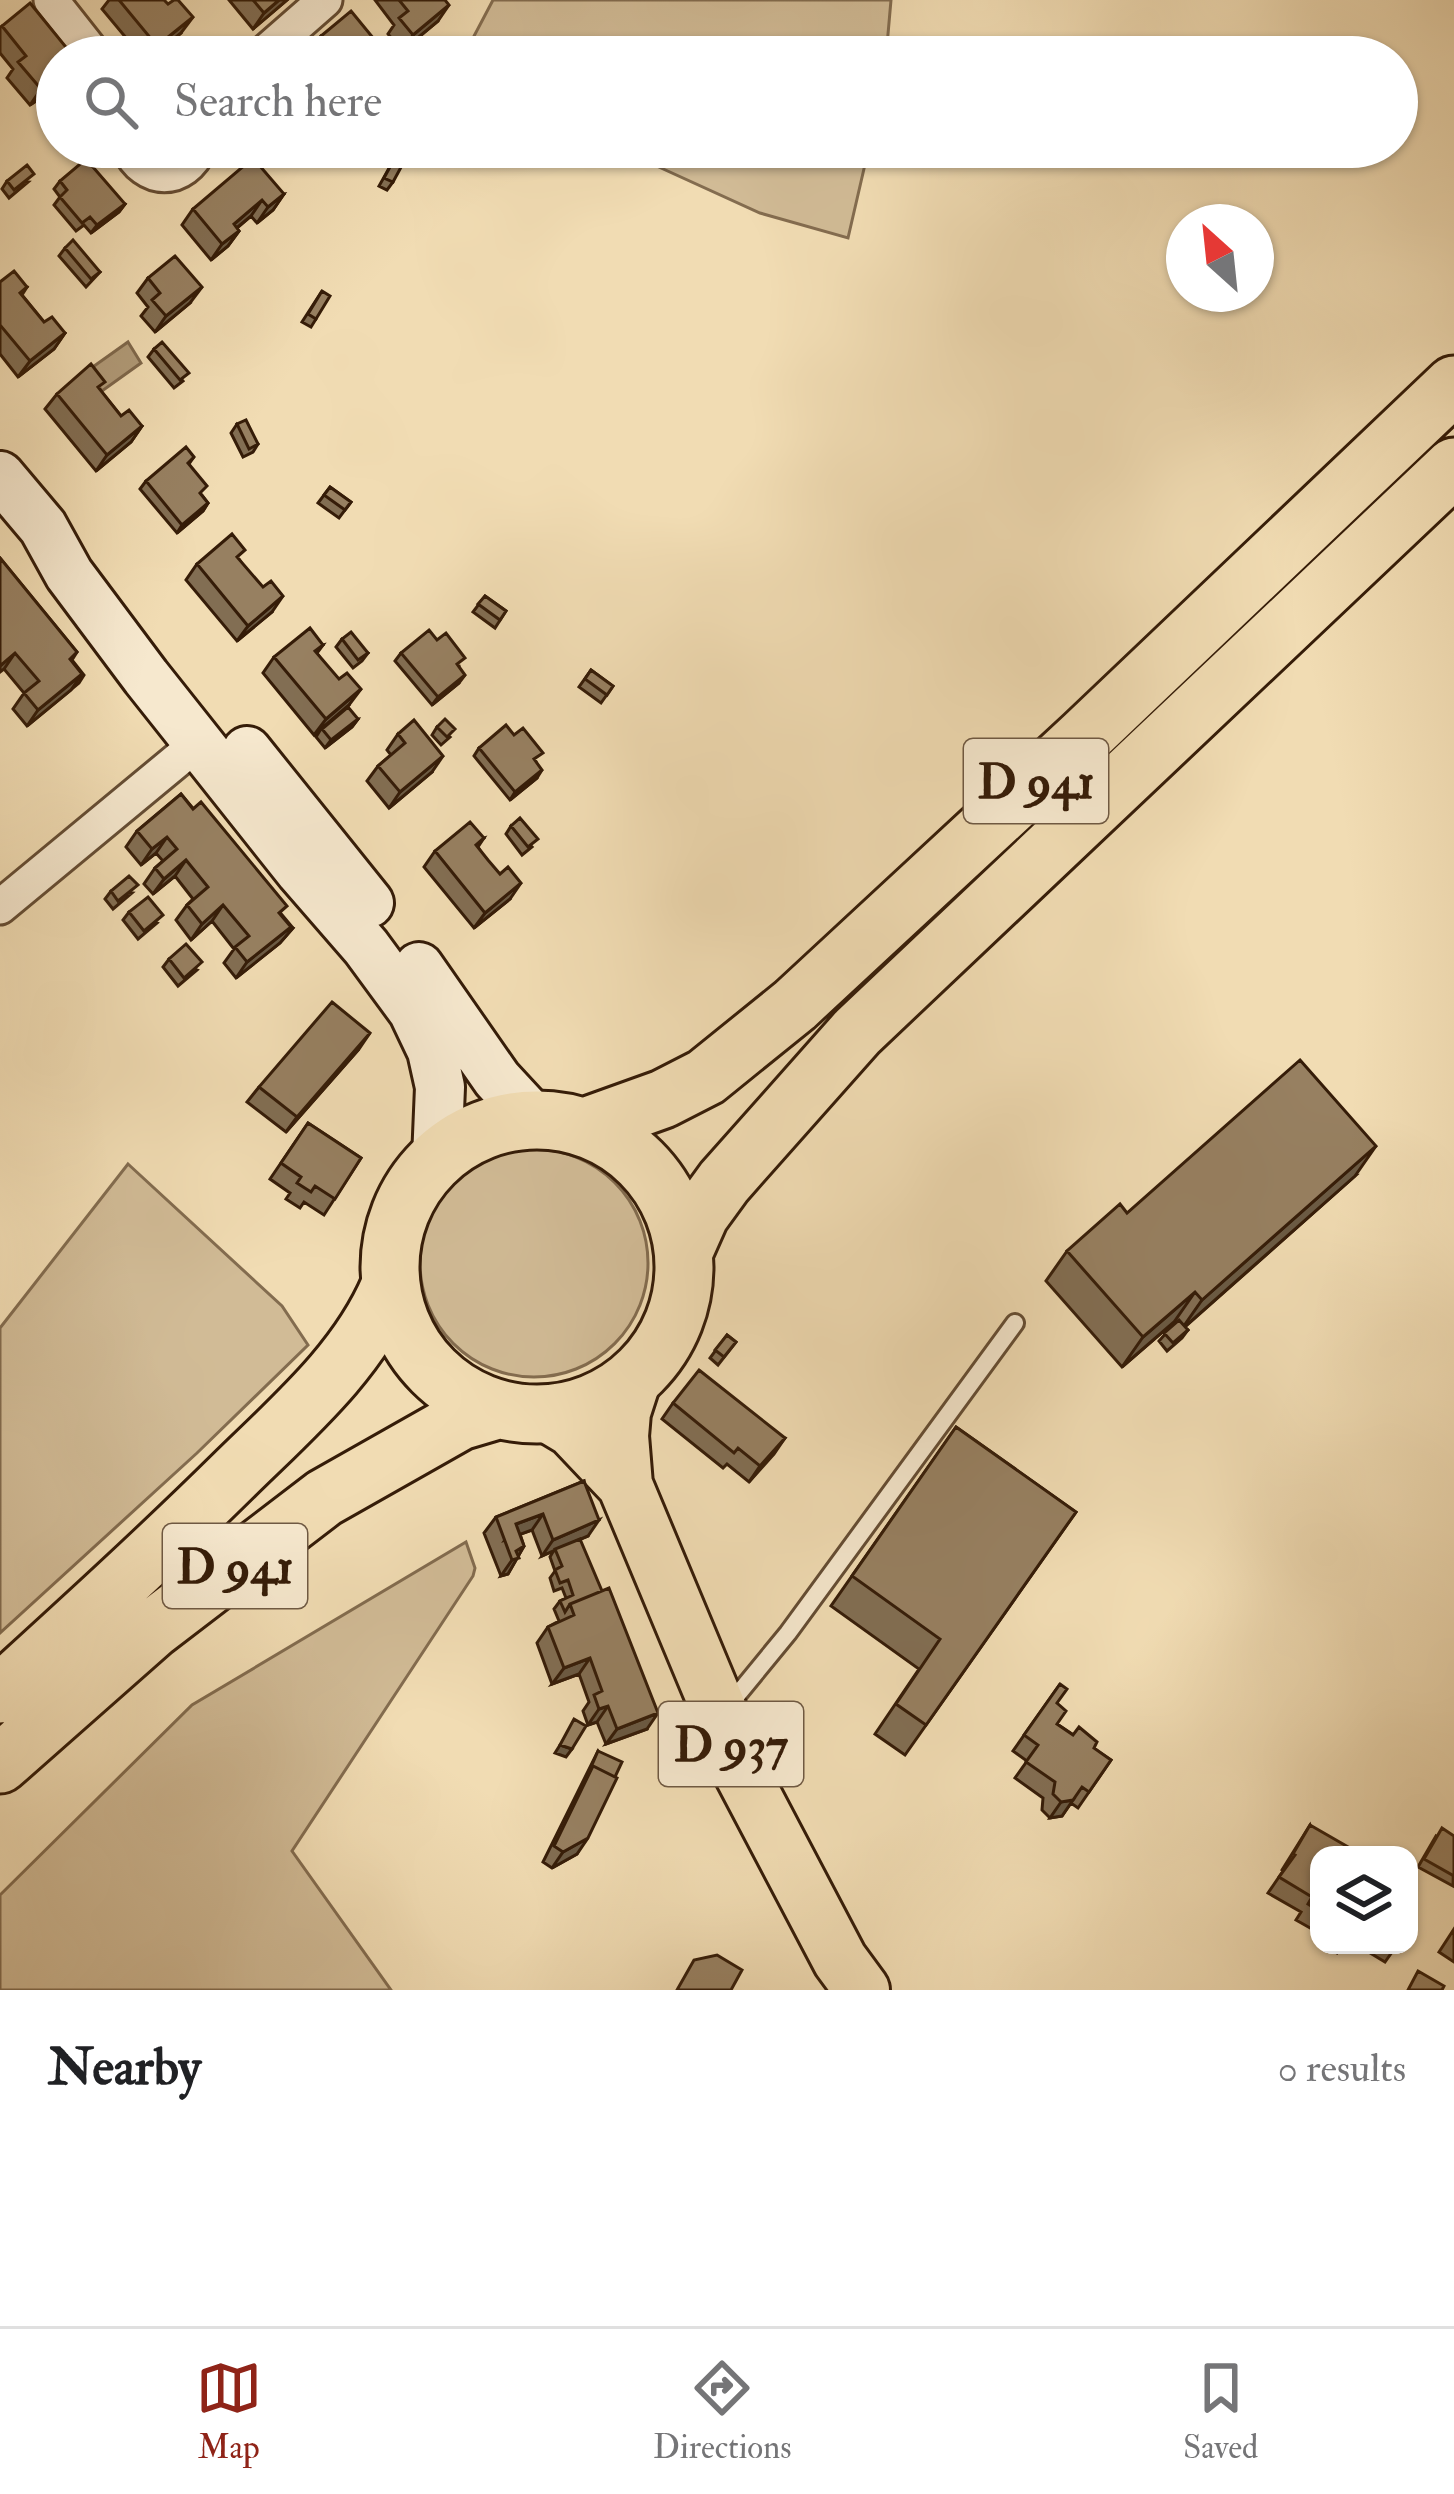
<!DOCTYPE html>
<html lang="en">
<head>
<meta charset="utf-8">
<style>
  body { margin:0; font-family:"IM FELL Double Pica",serif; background:#f2f2f2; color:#202124 }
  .controls { position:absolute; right:36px; bottom:36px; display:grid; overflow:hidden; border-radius:24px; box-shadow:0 3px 9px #0004 }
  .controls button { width:108px; height:108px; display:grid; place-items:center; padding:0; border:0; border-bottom:3px solid #e0e0e0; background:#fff; color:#202124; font:60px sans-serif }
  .compass { position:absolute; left:1166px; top:204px; width:108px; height:108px; border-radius:50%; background:#fff; box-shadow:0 3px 9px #0004; rotate:333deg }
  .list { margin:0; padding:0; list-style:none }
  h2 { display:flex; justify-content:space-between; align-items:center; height:156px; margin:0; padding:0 48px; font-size:51px }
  h2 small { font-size:39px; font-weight:400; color:#757577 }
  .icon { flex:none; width:66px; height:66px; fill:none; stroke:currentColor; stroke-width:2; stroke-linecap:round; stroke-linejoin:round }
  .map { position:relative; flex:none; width:1454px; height:1990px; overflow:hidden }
  .search { position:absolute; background:#fff; box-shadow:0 3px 9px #0004; left:36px; right:36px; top:36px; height:132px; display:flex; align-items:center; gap:30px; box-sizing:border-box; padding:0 42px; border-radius:66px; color:#757577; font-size:45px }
  .sheet { height:336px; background:#fff }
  nav { display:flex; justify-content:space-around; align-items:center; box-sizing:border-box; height:168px; border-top:3px solid #e0e0e0; background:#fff; font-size:33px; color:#757577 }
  nav a { display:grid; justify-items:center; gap:6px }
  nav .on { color:#8f2418 }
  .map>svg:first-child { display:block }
  .green { fill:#d1bb96; stroke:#836c4f; stroke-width:3 }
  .water { fill:#b19b79; stroke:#7f684c; stroke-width:3 }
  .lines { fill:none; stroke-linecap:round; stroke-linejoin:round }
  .service-casing { stroke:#644c33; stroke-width:22 }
  .minor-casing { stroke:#644c33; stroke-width:39 }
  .secondary-casing { stroke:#351c08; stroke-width:54 }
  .primary-casing { stroke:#351c08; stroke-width:60 }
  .trunk-casing { stroke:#351c08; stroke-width:63 }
  .service { stroke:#f6e8ce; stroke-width:16 }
  .minor { stroke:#f6e8ce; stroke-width:33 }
  .secondary { stroke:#f6e8ce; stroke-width:48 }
  .primary { stroke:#f1dcb3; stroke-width:54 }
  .trunk { stroke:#f1dcb3; stroke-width:57 }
  .wall { fill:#826e53; stroke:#351c08; stroke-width:3 }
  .shaded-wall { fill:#6a5a44; stroke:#351c08; stroke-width:3 }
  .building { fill:#978061; stroke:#351c08; stroke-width:3 }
  .labels { text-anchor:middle; stroke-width:9; stroke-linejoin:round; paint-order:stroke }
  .shield { fill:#f6e8ce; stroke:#6f5943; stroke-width:3 }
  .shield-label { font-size:48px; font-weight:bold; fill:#351c08 }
</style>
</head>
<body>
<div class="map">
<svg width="1454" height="1990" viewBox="0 0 1454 1990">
  <rect width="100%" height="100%" fill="#f1dcb3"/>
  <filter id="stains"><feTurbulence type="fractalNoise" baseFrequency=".00167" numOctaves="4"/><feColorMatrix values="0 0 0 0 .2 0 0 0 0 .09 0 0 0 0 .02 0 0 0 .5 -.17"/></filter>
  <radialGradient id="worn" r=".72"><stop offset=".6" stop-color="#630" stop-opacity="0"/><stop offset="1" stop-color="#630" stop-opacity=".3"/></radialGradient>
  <!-- green -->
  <path class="green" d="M493,0H891L886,57H463Z
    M615,147H869L848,238L760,213Z
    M420 1263a114 114 0 1 1 228 0a114 114 0 1 1-228 0Z
    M128,1164L282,1306L308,1345L197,1453L0,1633V1328Z
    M466,1542L475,1568L473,1576L292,1851L391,1990H0V1895L192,1705Z"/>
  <!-- water -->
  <path class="water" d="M128,342L141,363L102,391L87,371Z"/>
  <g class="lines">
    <!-- service casing -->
    <g class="service-casing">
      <path id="service" d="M729,1705L788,1633L1015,1323"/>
    </g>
    <!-- minor casing -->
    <g class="minor-casing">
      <path id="minor" d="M51,0L96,57
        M260,57L325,0
        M128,147C145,184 184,184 200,147
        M0,907L198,743"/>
    </g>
    <!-- secondary casing -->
    <g class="secondary-casing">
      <path id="secondary" d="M0,476L43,527L69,574L146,677L300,871L366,947L413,1011L432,1051L440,1087L437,1159
        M247,751L369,903
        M419,967L497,1079L534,1119"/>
    </g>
    <!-- primary casing -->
    <g class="primary-casing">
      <path id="primary" d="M634,1378L623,1412L621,1436L625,1485L721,1715L740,1770L840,1960L862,1990
        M547,1414L572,1429L625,1485"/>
    </g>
    <!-- trunk casing -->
    <g class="trunk-casing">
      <path id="trunk" d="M390 1267a147 147 0 1 1 294 0a147 147 0 1 1-294 0Z
        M585,1127L663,1099L706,1077L795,1005L1084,737L1454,385
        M684,1251L700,1215L724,1182L857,1032L1454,467
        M0,1694C79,1622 158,1550 234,1475C292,1418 358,1362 390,1286
        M0,1764L153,1629L324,1498L460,1421L497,1410"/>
    </g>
    <!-- service -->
    <use href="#service" class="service"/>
    <!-- minor -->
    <use href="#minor" class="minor"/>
    <!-- secondary -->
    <use href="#secondary" class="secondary"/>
    <!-- primary -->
    <use href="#primary" class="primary"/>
    <!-- trunk -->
    <use href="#trunk" class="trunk"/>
  </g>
  <!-- wall -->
  <path class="wall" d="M109,0H164L181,33L152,57H142L102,9Z
    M229,0H287L253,29Z
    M375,0H445L438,21L402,51L388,34L394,25Z
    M2,26L57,57V121L39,99L30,105L7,78L13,69L0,53V28Z
    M321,36L363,57H313L309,52Z
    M397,154L393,182L387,190L379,186Z
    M7,181L28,182L9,198L2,189Z
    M60,181L125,204L119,212L91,233L84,225L76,231L54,205L60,197L54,189Z
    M284,194L273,210L257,223L251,216L237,228L239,231L228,246L211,260L182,225L193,209Z
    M65,248L100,272L86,287L59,256Z
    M148,278L190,303L155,332L141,316L148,307L137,293Z
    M0,282L27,287L22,295L44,322L65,333L54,349L18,377L0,354Z
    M322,291L316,319L311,327L302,322Z
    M154,349L183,381L174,388L148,357Z
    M100,390L121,416L142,426L131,442L96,471L45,409L57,394Z
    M237,424L258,444L253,452L243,457L231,433Z
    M194,457L189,464L201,494L208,503L203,511L177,533L140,489L146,481Z
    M330,487L351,502L339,518L318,503Z
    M0,558L77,652L72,660L84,675L79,683L27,726L13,709L24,693L4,669Z
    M239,559L272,612L237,641L186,580L197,564Z
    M485,596L506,611L495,628L473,612Z
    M342,639L368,653L362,661L353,668L336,647Z
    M323,645L317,653L349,705L331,721L358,719L352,727L325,748L316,737L321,729L314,735L263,673L274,657Z
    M401,653L459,666V683L432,705L395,661Z
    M591,670L613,686L601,703L579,687Z
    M437,727L450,737L441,745L432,735Z
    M398,734L432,772L389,808L367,781L378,766L391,755L387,750Z
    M479,748L536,762L537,778L510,800L474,756Z
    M181,794L293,928L280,943L236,978L224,963L234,949L212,921L191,940L176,920L187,905L193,899L175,876L153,894L144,884L155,868L163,861L156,853L141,865L126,847L137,831Z
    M511,826L532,847L522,855L506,834Z
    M484,838L478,847L510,899L474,928L424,867L435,851Z
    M111,891L132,893L113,909L105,899Z
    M129,912L157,923L138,939L123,920Z
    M169,959L197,970L178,986L163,967Z
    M359,1049L286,1132L247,1102L259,1087Z
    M308,1123L361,1158L324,1215L304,1202L300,1208L286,1199L290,1193L270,1179Z
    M1355,1176L1185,1327L1188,1330L1182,1338L1167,1351L1159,1341L1175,1323L1174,1322L1122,1367L1046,1281L1067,1251L1127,1213Z
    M727,1335L736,1342L718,1365L710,1358Z
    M673,1403L785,1438L749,1482L727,1464L723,1468L662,1419Z
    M956,1427L1076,1512L905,1755L875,1734L919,1669L831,1606Z
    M584,1481L588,1536L575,1541L647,1729L606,1744L597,1722L588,1725L583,1711L589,1702L579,1674L552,1684L537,1643L548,1627L559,1621L554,1609L560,1601L566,1598L562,1588L554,1591L550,1578L555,1571L550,1557L554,1550L542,1556L532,1530L520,1534L524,1546L508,1574L501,1576L484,1533L496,1517Z
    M1060,1684L1057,1703V1724L1111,1760L1078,1808L1071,1803L1062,1816L1050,1818L1042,1810L1043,1798L1015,1778L1027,1761L1013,1751Z
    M598,1751L615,1777L577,1854L552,1868L543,1862Z
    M1310,1825L1319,1855V1933L1296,1920L1301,1912L1268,1893L1283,1871L1282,1870Z
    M1436,1836L1454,1849L1453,1886L1418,1867Z
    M1454,1929V1962L1439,1952Z
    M1324,1945H1343L1337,1953Z
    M1357,1945H1397L1385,1962Z"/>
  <!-- shaded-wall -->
  <path class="shaded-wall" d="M279,0H287L253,29L264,13Z
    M449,5L438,21L402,51L413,35Z
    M193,17L181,33L152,57H149L157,46Z
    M50,83L39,99L30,105L41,89Z
    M284,194L273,210L257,223L268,207Z
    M262,200L251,216L222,240L234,224Z
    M125,204L119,212L91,233L97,225Z
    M239,231L228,246L211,260L222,244Z
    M202,287L190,303L155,332L166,316Z
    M65,333L54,349L18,377L30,361Z
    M142,426L131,442L96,471L107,455Z
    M208,503L203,511L177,533L182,525Z
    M283,596L272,612L237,641L248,626Z
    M15,653L4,669L0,672V666Z
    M82,674L71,690L27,726L38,710Z
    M465,675L459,683L432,705L438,697Z
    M361,689L349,705L314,735L326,719Z
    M358,719L352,727L325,748L331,740Z
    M443,756L432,772L389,808L400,792Z
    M542,770L537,778L510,800L515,792Z
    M167,837L156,853L141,865L152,849Z
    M186,860L175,876L153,894L164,879Z
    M521,883L510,899L474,928L485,913Z
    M223,905L212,921L191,940L202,924Z
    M291,927L293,928L280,943L236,978L247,962Z
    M370,1033L359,1049L286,1132L297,1117Z
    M1376,1146L1355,1176L1181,1330L1202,1300Z
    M1195,1292L1174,1322L1122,1367L1143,1337Z
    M785,1438L774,1454L749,1482L760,1466Z
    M543,1514L532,1530L505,1540L516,1524Z
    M599,1520L588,1536L542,1556L553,1540Z
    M524,1546L508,1574L501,1576L512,1560L516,1551Z
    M590,1658L579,1674L552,1684L564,1668Z
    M608,1706L597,1722L588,1725L599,1709Z
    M658,1713L647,1729L606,1744L617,1729Z
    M560,1745L572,1749L566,1757L555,1753Z
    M1073,1800L1062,1816L1050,1818L1061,1802Z
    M588,1838L577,1854L552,1868L563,1852Z"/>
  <!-- building -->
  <path class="building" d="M119,0H164L168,4L174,0H178L193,17L157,46Z
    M253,0H279L264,13Z
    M399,0H445L449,5L413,35L399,18L408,11Z
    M30,3L74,57H57V92L50,83L41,89L18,62L26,56L2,26Z
    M351,11L374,39L359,51L363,57H337L321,36Z
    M397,154L406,158L393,182L384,178Z
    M253,158L284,194L268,207L262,200L234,224L239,231L222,244L193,209Z
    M86,159L125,204L97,225L90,217L82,223L60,197L67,190L60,181Z
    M27,165L34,174L14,190L7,181Z
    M73,240L100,272L91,279L65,248Z
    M175,256L202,287L166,316L152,300L160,293L148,278Z
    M14,271L27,287L20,293L44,322L52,317L65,333L30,361L0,325V282Z
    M322,291L330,296L316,319L308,314Z
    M162,342L189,373L180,380L154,349Z
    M91,364L105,382L98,387L121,416L129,410L142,426L107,455L57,394Z
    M246,420L258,444L249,449L237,424Z
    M186,447L194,457L188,463L207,486L200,493L208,503L182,525L146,481Z
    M330,487L351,502L345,510L324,495Z
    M232,534L245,550L237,557L263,587L271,581L283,596L248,626L197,564Z
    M0,558L77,652L70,659L82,674L38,710L24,693L39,681L15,653L0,666Z
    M485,596L506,611L500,620L478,604Z
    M310,628L323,645L315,651L339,679L347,673L361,689L326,719L274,657Z
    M429,630L437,640L446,633L465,658L457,664L465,675L438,697L401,653Z
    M351,632L368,653L358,660L342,639Z
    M591,670L613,686L607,695L585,679Z
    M348,707L358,719L331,740L322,729Z
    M445,719L455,729L447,737L437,727Z
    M414,720L443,756L400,792L378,766L405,743L398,734Z
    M506,725L514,735L523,728L543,753L534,759L542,770L515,792L479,748Z
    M181,794L193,809L201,802L287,906L279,913L291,927L247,962L235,947L249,936L223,905L202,924L187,905L208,887L186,860L164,879L155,868L177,849L167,837L152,849L137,831Z
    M520,818L538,839L528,847L511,826Z
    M470,822L484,838L476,845L488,860L500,874L508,867L521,883L485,913L435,851Z
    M129,876L138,885L118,901L111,891Z
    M148,897L163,915L144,931L129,912Z
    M186,944L202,962L184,978L169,959Z
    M332,1002L370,1033L297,1117L259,1087Z
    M1300,1060L1376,1146L1202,1300L1195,1292L1143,1337L1067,1251L1120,1204L1127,1213Z
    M308,1123L361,1158L335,1199L315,1186L311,1192L297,1183L301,1177L281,1163Z
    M1179,1320L1188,1330L1173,1343L1164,1333Z
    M727,1335L736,1342L724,1357L715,1350Z
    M699,1370L785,1438L760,1466L738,1448L734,1453L673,1403Z
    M956,1427L1076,1512L926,1725L896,1704L940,1639L852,1576Z
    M584,1481L599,1520L553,1540L543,1514L516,1524L524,1546L516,1551L519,1558L512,1560L496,1517Z
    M580,1539L602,1591L570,1604L565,1612L560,1601L573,1595L568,1580L560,1583L555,1570L562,1566L555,1549Z
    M609,1588L658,1713L617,1729L608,1706L599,1709L594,1695L602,1691L590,1658L564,1668L548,1627L574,1615L570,1604Z
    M1060,1684L1067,1689L1057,1703L1066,1711L1057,1724L1073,1735L1079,1727L1097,1742L1094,1748L1111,1760L1089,1792L1082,1787L1073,1800L1061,1802L1053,1794L1055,1782L1026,1762L1038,1745L1024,1735Z
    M574,1719L586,1726L572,1749L560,1745Z
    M598,1751L622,1762L615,1777L593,1766L588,1774Z
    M593,1766L617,1778L588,1838L563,1852L554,1846Z
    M1310,1825L1362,1855H1319V1911L1308,1904L1312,1897L1279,1877L1295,1855L1293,1854Z
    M1442,1828L1454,1836V1876L1424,1859Z
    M717,1955L742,1970L731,1990H677L694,1960Z
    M1418,1971L1444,1986L1442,1990H1408Z"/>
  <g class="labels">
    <!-- shield labels -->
    <g class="shield">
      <rect x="964" y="739" width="144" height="84" rx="9"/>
      <rect x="163" y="1524" width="144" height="84" rx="9"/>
      <rect x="659" y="1702" width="144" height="84" rx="9"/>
    </g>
    <g class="shield-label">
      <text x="1036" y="798">D 941</text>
      <text x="235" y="1583">D 941</text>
      <text x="731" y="1761">D 937</text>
    </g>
  </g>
  <rect width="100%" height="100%" filter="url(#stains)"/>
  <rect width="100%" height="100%" fill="url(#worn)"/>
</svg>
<div class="controls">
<button><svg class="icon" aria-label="layers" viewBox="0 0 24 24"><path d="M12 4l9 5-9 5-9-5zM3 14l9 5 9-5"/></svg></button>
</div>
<svg class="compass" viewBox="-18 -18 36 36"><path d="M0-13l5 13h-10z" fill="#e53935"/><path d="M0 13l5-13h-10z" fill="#757577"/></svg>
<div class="search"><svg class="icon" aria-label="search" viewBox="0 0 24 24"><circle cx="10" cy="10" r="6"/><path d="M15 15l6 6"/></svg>Search here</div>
</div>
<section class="sheet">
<h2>Nearby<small>0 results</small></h2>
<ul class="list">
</ul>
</section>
<nav>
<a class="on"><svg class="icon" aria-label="map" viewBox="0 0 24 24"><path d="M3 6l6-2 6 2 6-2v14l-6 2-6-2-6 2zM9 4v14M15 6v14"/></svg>Map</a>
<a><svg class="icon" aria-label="directions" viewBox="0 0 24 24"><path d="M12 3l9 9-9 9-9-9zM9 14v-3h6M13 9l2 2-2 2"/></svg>Directions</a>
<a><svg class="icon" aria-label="saved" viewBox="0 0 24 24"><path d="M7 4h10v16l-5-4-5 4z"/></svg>Saved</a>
</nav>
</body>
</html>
